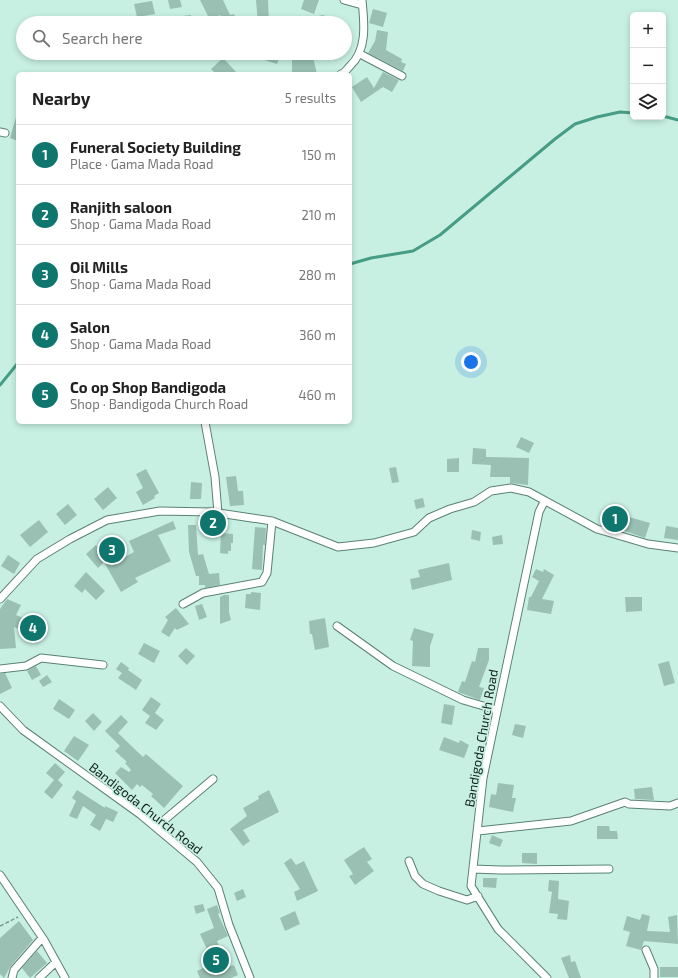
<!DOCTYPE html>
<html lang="en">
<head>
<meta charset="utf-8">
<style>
  body { margin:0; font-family:"Exo 2",sans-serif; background:#f2f2f2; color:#222 }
  .controls { position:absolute; right:12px; top:12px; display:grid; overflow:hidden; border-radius:6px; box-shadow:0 2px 6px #0003 }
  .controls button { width:36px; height:36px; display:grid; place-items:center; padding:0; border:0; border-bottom:1px solid #e0e0e0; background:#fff; color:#222; font:20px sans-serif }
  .you { position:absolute; left:471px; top:362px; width:14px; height:14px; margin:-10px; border:3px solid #fff; border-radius:50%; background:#1a73e8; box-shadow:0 0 0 6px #1a73e833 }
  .badge { display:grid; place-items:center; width:26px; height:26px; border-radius:50%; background:#0f766e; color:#fff; font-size:13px; font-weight:700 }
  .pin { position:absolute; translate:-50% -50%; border:2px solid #fff; box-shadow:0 1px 4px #0006 }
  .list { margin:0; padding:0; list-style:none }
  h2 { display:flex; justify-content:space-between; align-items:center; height:52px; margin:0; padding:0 16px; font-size:17px }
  h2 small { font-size:13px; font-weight:400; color:#767676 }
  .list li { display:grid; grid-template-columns:26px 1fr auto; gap:12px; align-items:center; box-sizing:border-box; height:60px; padding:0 16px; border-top:1px solid #e0e0e0 }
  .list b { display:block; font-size:15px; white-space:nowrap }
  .list p { margin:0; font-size:13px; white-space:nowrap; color:#767676 }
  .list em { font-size:13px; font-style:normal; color:#767676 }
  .icon { flex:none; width:22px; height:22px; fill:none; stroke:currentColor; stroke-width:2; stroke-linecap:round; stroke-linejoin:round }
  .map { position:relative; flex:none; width:678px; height:978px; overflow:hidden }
  .search { position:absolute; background:#fff; box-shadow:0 2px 6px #0003; left:16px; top:16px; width:336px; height:44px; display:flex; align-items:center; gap:10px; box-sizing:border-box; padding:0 14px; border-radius:22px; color:#767676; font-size:15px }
  .panel { position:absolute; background:#fff; box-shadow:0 2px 6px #0003; left:16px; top:72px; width:336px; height:352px; border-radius:6px }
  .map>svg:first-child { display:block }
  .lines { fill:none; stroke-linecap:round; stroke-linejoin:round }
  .stream { stroke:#469c84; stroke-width:3 }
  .building { fill:#99c0b3 }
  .minor-casing { stroke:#5b8075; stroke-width:9 }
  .path { stroke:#7c9a90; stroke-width:1.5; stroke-dasharray:4 2; stroke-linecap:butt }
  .minor { stroke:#fff; stroke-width:7 }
  .labels { text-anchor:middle; stroke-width:3.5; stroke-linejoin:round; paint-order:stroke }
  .street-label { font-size:13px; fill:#12211d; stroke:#c7f0e2 }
</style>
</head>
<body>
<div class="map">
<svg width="678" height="978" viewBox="0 0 678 978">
  <rect width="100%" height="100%" fill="#c7f0e2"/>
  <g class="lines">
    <!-- stream -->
    <path class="stream" d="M663,116L678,120
      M350,264L371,258L413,251L440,235L555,139L575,124L597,117L620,112L633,113
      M0,385L18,363"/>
  </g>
  <!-- building -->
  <path class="building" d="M168,0H180L182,7L170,9Z
    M200,0H223L230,15L234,14L237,23H212L222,19L220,15L210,20Z
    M256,0H268L269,23H258Z
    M304,0H319L314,14L301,9Z
    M152,1L155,14L137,17L134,4Z
    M373,9L387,13L383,27L369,23Z
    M191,15L192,23H185L183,16Z
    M323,15L340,23H304L303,20Z
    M377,30L388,32L386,50L402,59L401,62L406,64L403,71L368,53L375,41Z
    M263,53H281L277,64L261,59Z
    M292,53H312L317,74H292Z
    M223,58L238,74H216L211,69Z
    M383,72L399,80L392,92L383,87L361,102L352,87L367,77L374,88Z
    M16,117L18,118V141L10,138Z
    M521,437L534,443L529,453L516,447Z
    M473,448L486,449V457L529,458L528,485L510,483V477H490L491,465L472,464Z
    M459,458V472H447V459Z
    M396,467L399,482L392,483L389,468Z
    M146,469L159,493L154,496L155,498L143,505L136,492L143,488L136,474Z
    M236,476L238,491H243L244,505L230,506L226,477Z
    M191,482L202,483L201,499H190Z
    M108,487L117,498L103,510L94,499Z
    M423,498L425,507L416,509L414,500Z
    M68,504L77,515L65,525L56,514Z
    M613,509L623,512L622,515L650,523L645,538L607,525Z
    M208,517L220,518L218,529L206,527Z
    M39,520L48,532L30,547L20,535Z
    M173,521L176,529L158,535L171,561L135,578L138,582L121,592L104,562L98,568L86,554L96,545L103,553L113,545L123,558L134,552L129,541Z
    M188,525H196L198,555L203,554L209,574L219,573L220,585L205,588V585H199V576H196L189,552Z
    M666,526L678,528V540L664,538Z
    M255,527L266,528L265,545H263L262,570L252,569Z
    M472,530L481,532L480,541L471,539Z
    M221,533L233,534V543H231V551H228V554L220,553Z
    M502,535L503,544L493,545L492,537Z
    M8,555L20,563L14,574L1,566Z
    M449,563L452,580L412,590L410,579L420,577L418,570Z
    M536,569L543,572L544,569L554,575L542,599L554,601L551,614L527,610L529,597H531L539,581L532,577Z
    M86,572L105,591L96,600L85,589L82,593L74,586Z
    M251,592L261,593L260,610L245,608L246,594H251Z
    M224,595H229V612L231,620L220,624V597Z
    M625,597H642V611L626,612Z
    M7,599L21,605L16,615L47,628L43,639L14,627L16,648L0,649V609Z
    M202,604L207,617L199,620L195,606Z
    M176,608L189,624L177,630L175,628L169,637L161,632L168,620L165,617Z
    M325,618L329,647L315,650L312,634H310L309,621Z
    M414,628L434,634L430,646V667L412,666L413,641L410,640Z
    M144,643L160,651L154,663L138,654Z
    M186,648L195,656L187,665L178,656Z
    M478,648H489V660L479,687L484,688L480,700L458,692L462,681L465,682L472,661L475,662Z
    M669,661L675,683L664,686L658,664Z
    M121,662L129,668L128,670L142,680L136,690L118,678L122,673L116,669Z
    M36,666L41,675L32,680L27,671Z
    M5,673L12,688L0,694V674Z
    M47,675L52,682L43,687L39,681Z
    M151,697L161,704L155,713L164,720L156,730L145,723L150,716L142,710Z
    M59,699L75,710L69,719L53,709Z
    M444,704L455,706L452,725L441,723Z
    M93,713L102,722L94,731L85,721Z
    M121,715L128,722L118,733L143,757L146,754L183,786L164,808L151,796L153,794L142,785L140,787L137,784L132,790L115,773L121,767L129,772L131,770L125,763L127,762L115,751L120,746L105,731Z
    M515,724L526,726L523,738L512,735Z
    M74,736L89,745L78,761L64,751Z
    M444,737L459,743L460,740L469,745L464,758L439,750Z
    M55,763L65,772L58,780L63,785L52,799L44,792L54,780L46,773Z
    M498,783L514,785L512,798H516L513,812L489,807L491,794L496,795Z
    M652,787L654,800L635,799L634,789Z
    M77,790L105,808V806L118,812L113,822L106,819L100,831L90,825L96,815L83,806L77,819L69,816L76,801L72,798Z
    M269,790L279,812L243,830L250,841L243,846L230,829L247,816L243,808L259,799L258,796Z
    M597,826H609L610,831H617L618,839H597Z
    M492,835L503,840L500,847L489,843Z
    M364,847L372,859L367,862L374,871L355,885L349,876L353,874L344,860Z
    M522,853H537V864L522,863Z
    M291,858L296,865L304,861L318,891L297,901L294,892L300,889L284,863Z
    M483,878H497L496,888L483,887Z
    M549,880L559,881L558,899L569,901L567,920L557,919L558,914L549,913L552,892L548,891Z
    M243,889L246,897L237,901L234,893Z
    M203,904L205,911L196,914L194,906Z
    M217,905L220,913L218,914L228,936L217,941L228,967L234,965L238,975L231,978H200L197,971L209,965L206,959L211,958L200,934L214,928L207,909Z
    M295,911L300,924L285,931L280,918Z
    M642,914L650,916L647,931L670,932L668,917L677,915L678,944L644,941L641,950L626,946L630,932L623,930L627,916L640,920Z
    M19,921L33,940L10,967L4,978L0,974V938Z
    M37,951L47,963L30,978L22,968Z
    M570,955L571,962L575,961L581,978H569L561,958Z
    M660,967H678V977H660Z"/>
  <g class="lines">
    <!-- minor casing -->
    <g class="minor-casing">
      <path id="minor" d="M344,0L362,5
        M360,54L402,76
        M341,74C345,73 347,69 350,66C368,49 364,22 362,0
        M0,132L5,133
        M205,422L215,477L218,513
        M544,502L539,512L483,778L471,886L498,929L547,978
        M0,599L37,559L70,539L107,520L160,511L212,512L272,521L338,547L374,543L414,532L429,518L450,509L474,502L491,491L511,488L529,492L597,529L648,544L678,548
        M183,604L203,593L262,582L267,573L272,521
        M337,626L393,666L463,700L497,710
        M0,669L26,666L41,658L103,665
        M0,706L23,730L141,815L197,862L218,888L229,925L250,978
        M156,827L213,779
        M478,831L571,821L625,802L629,804L670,806L678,803
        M409,861L415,876L423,884L439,891L467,900L478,896
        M473,869L500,870L609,869
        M0,875L44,940L65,978
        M646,950L654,969V978
        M12,978L14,970L42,938
        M39,978L56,962"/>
    </g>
    <!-- path -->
    <path class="path" d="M0,926L18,917"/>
    <!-- minor -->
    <use href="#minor" class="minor"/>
  </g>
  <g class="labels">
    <!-- street labels -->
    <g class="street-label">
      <text transform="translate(481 738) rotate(-80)" y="5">Bandigoda Church Road</text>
      <text transform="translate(146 808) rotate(38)" y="5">Bandigoda Church Road</text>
    </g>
  </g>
</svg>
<div class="controls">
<button>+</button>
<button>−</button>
<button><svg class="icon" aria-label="layers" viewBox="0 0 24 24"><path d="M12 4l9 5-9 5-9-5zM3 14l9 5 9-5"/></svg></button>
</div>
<div class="you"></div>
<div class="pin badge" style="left:615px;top:519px">1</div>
<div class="pin badge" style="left:213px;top:523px">2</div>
<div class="pin badge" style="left:112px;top:550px">3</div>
<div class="pin badge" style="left:33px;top:628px">4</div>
<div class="pin badge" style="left:216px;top:960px">5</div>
<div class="search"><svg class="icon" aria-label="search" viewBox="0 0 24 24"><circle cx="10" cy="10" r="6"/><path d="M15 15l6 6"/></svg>Search here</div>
<section class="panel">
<h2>Nearby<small>5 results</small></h2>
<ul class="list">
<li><span class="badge">1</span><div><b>Funeral Society Building</b><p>Place · Gama Mada Road</p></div><em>150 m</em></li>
<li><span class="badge">2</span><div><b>Ranjith saloon</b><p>Shop · Gama Mada Road</p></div><em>210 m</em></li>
<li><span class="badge">3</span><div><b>Oil Mills</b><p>Shop · Gama Mada Road</p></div><em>280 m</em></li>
<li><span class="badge">4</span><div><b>Salon</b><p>Shop · Gama Mada Road</p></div><em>360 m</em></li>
<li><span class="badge">5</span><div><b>Co op Shop Bandigoda</b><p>Shop · Bandigoda Church Road</p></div><em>460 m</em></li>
</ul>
</section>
</div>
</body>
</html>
